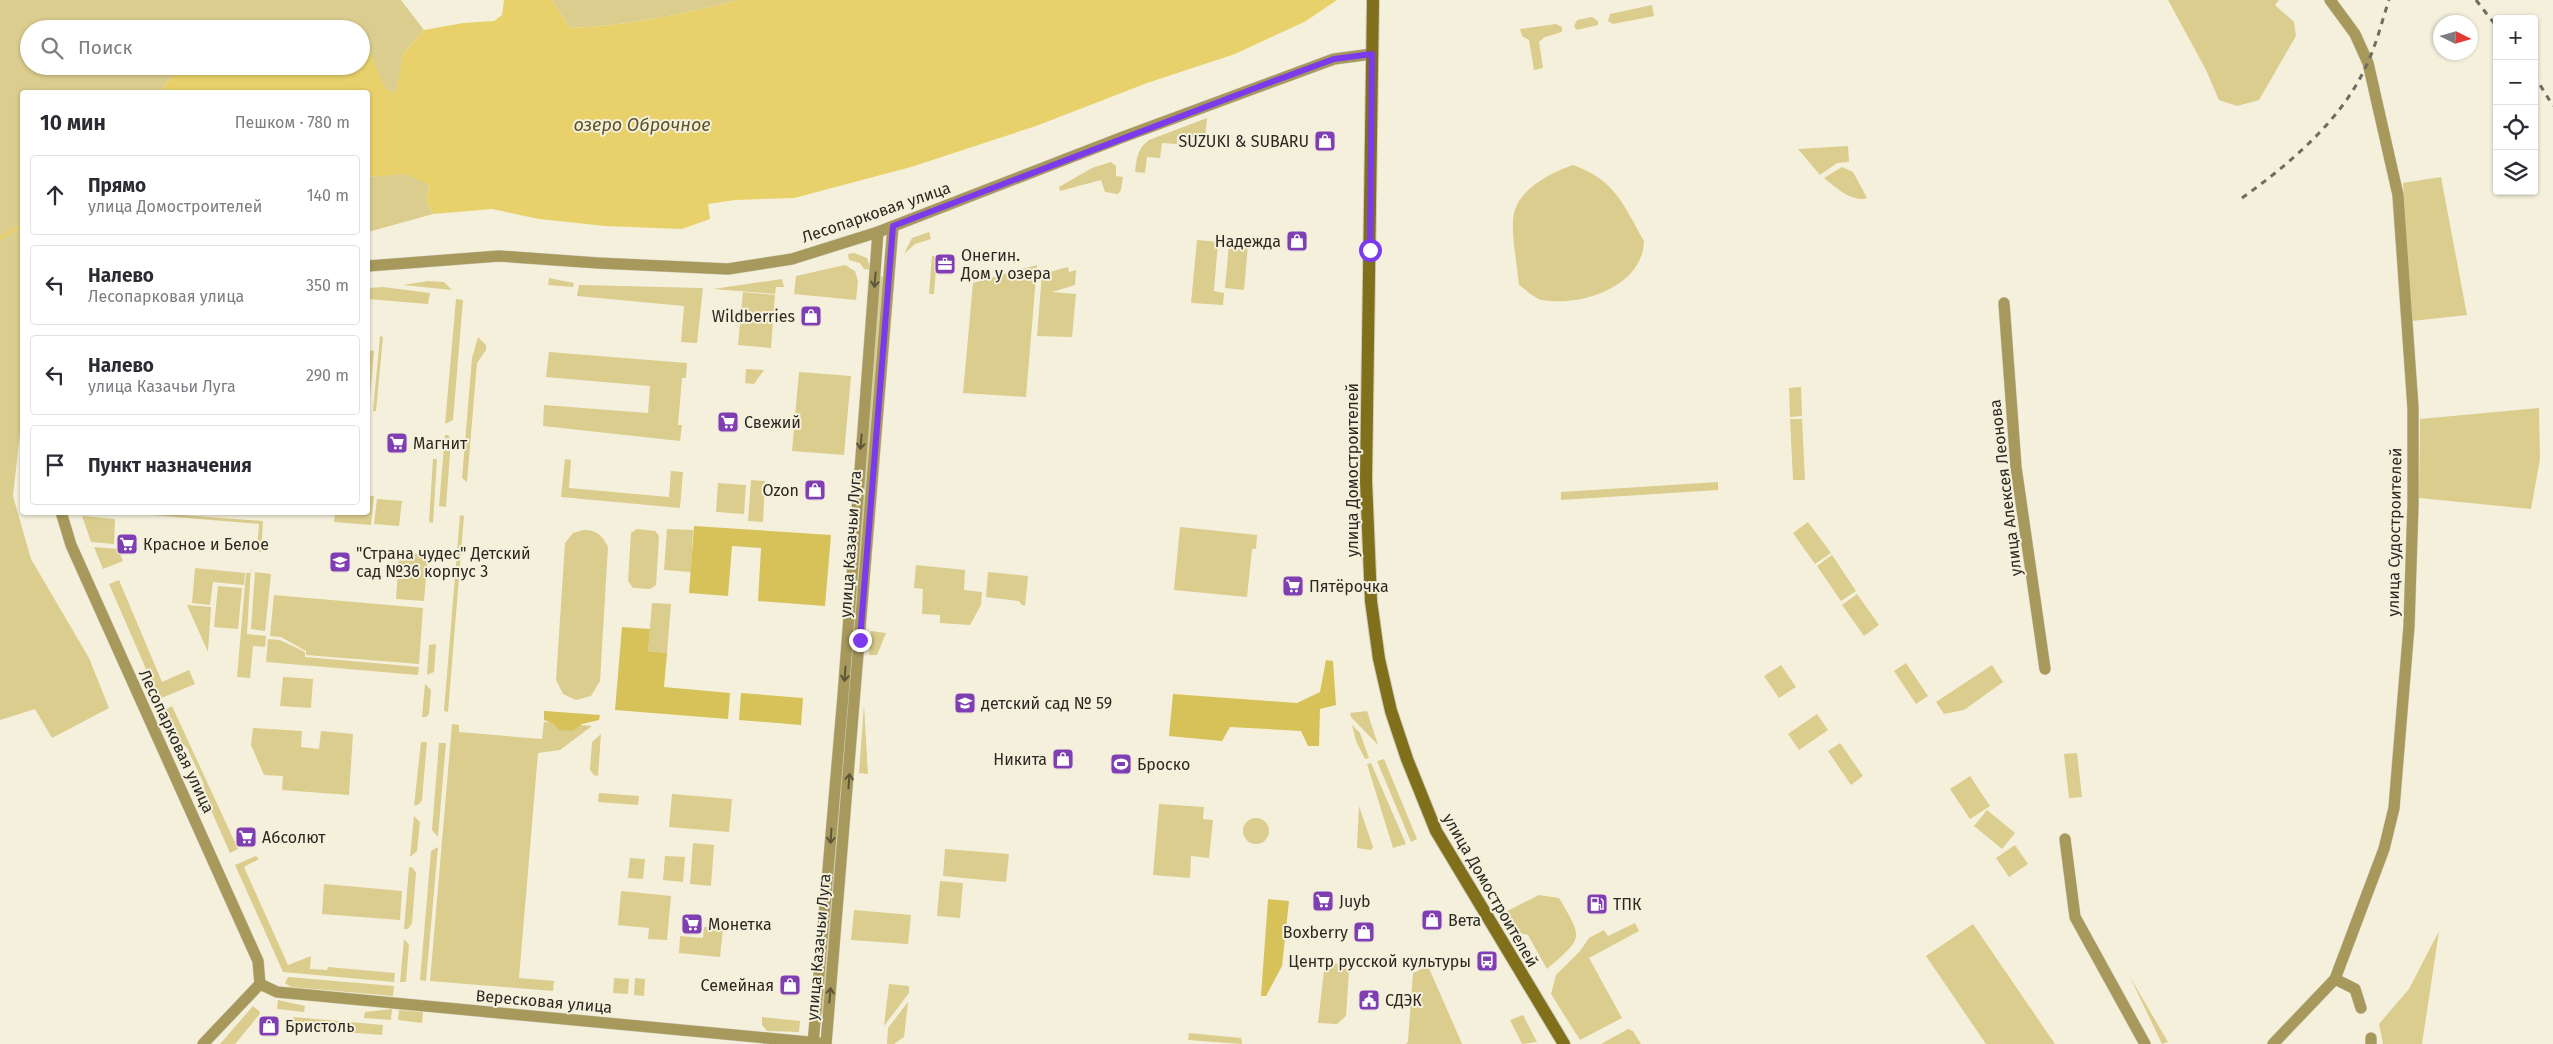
<!DOCTYPE html>
<html lang="ru">
<head>
<meta charset="utf-8">
<style>
  body { margin:0; font-family:"Fira Sans",sans-serif; background:#f7f7f7; color:#2b2b33 }
  .controls { position:absolute; right:15px; top:15px; display:grid; overflow:hidden; border-radius:5px; box-shadow:0 1px 4px #0004 }
  .controls button { width:45px; height:45px; display:grid; place-items:center; padding:0; border:0; border-bottom:1px solid #e1e1e2; background:#fff; color:#2b2b33; font:25px sans-serif }
  .compass { position:absolute; left:2433px; top:15px; width:45px; height:45px; border-radius:50%; background:#fff; box-shadow:0 1px 4px #0004; rotate:95deg }
  .stop { position:absolute; width:15px; height:15px; margin:-11px; border:4px solid #7c3aed; border-radius:50%; background:#fff }
  .stop.end { background:#7c3aed; border-color:#fff; box-shadow:0 1px 5px #0008 }
  .list { margin:0; padding:0; list-style:none }
  h2 { display:flex; justify-content:space-between; align-items:center; height:65px; margin:0; padding:0 20px; font-size:21px }
  h2 small { font-size:16px; font-weight:400; color:#7c7c81 }
  .list li { display:grid; grid-template-columns:32px 1fr auto; gap:15px; align-items:center; box-sizing:border-box; height:80px; margin:0 10px 10px; padding:0 10px; border:1px solid #e1e1e2; border-radius:5px }
  .list b { display:block; font-size:19px; white-space:nowrap }
  .list p { margin:0; font-size:16px; white-space:nowrap; color:#7c7c81 }
  .list em { font-size:16px; font-style:normal; color:#7c7c81 }
  .icon { flex:none; width:28px; height:28px; fill:none; stroke:currentColor; stroke-width:2; stroke-linecap:round; stroke-linejoin:round }
  .map { position:relative; flex:none; width:2553px; height:1044px; overflow:hidden }
  .search { position:absolute; background:#fff; box-shadow:0 1px 4px #0004; left:20px; top:20px; width:350px; height:55px; display:flex; align-items:center; gap:12px; box-sizing:border-box; padding:0 18px; border-radius:28px; color:#7c7c81; font-size:19px }
  .panel { position:absolute; background:#fff; box-shadow:0 1px 4px #0004; left:20px; top:90px; width:350px; height:425px; border-radius:5px }
  .map>svg:first-child { display:block }
  .green { fill:#dbcd8e }
  .forest { fill:#d7c159 }
  .water { fill:#e8d16b }
  .lines { fill:none; stroke-linecap:round; stroke-linejoin:round }
  .stream { stroke:#e8d16b; stroke-width:3 }
  .street-casing { stroke:#d0ccba; stroke-width:12 }
  .secondary-casing { stroke:#d0ccba; stroke-width:14 }
  .street { stroke:#a7995b; stroke-width:11 }
  .secondary { stroke:#806f1b; stroke-width:12 }
  .rail { stroke:#6f6c61; stroke-width:3; stroke-dasharray:6 6; stroke-linecap:butt }
  .oneway { stroke:#5c5538 }
  .route { stroke:#7c3aed; stroke-width:6 }
  .labels { text-anchor:middle; stroke-width:4; stroke-linejoin:round; paint-order:stroke }
  .poi-label { font-size:16px; fill:#2a2821; stroke:#f5f0dc; text-anchor:start }
  .street-label { font-size:16px; fill:#2a2821; stroke:#f5f0dc }
  .water-label { font-size:18px; font-style:italic; fill:#5d5328; stroke:#f5f0dc }
</style>
</head>
<body>
<div class="map">
<svg width="2553" height="1044" viewBox="0 0 2553 1044">
  <rect width="100%" height="100%" fill="#f5f0dc"/>
  <!-- green -->
  <path class="green" d="M0,0H401L424,30L403,54L397,93L385,90L359,26L293,23L275,29H29V66H180L160,92H22V414L13,496L31,559L89,658L109,708L52,738L35,709L0,720Z
    M552,0H739C683,14 628,26 570,28Z
    M2168,0H2279L2275,5L2294,22L2296,36L2259,100L2237,106L2219,100L2206,70Z
    M1652,5L1654,16L1613,24L1608,21L1610,14Z
    M1592,17L1598,21V25L1577,30L1574,26L1577,20Z
    M1556,24L1562,27V32L1545,37L1539,42L1543,68L1534,70L1529,40L1522,36L1520,29Z
    M1207,118L1205,138L1177,136V144L1162,143L1160,158L1147,157L1145,173L1135,172C1137,158 1137,149 1149,140Z
    M1848,146L1849,162L1837,163L1820,175L1798,149Z
    M1111,162L1116,166V176L1123,177L1121,190L1118,194L1105,192L1101,180L1060,191L1059,187L1092,168Z
    M1573,165C1615,180 1623,204 1644,241C1643,287 1580,307 1542,300C1535,299 1526,290 1519,285C1517,264 1512,241 1513,220C1515,190 1550,173 1573,165Z
    M1842,167L1853,172L1867,198C1853,203 1835,187 1824,178Z
    M405,173L430,185L426,200L433,214L368,232V177Z
    M2441,177L2467,315L2412,321L2403,183Z
    M929,232L931,239L915,244L904,254L912,238Z
    M1197,240L1218,242L1214,291L1224,293L1223,305L1191,303Z
    M1229,244L1248,245L1244,290L1225,288Z
    M854,253L867,258L871,270L864,269L860,263L849,260L848,254Z
    M932,256H937L934,294H929Z
    M845,265L855,271L858,281L856,300L794,294L796,276Z
    M1037,265L1026,397L963,393L973,283Z
    M1068,267L1069,272L1076,270L1075,285L1052,292L1076,294L1072,337L1037,336L1042,274Z
    M879,276L883,277L855,636L852,635Z
    M549,278L574,283L573,287L548,285Z
    M782,279L784,287H776L775,294L713,289Z
    M428,281L444,282L452,290L403,285Z
    M579,285L703,288L697,343L681,342L684,306L577,296Z
    M383,287L430,293L428,304L368,299V288Z
    M743,292L775,295L771,348L738,345Z
    M456,299L463,300L453,420L445,424Z
    M380,336L383,337L376,411H373Z
    M478,337L486,345V350L477,363L467,482L462,478L472,358Z
    M368,350L374,351L369,409H368Z
    M549,352L687,363L686,378H682L678,425H682L680,441L543,426L544,405L648,413L650,386L546,377Z
    M746,369L764,370L754,384L745,383Z
    M799,372L851,376L844,455L792,451Z
    M1801,387L1802,416L1790,417L1789,388Z
    M2539,408L2540,459L2531,509L2419,498L2420,419Z
    M1790,419H1802L1805,480H1793Z
    M445,435H448L451,439L446,507L439,506Z
    M433,459H437L433,523L429,522Z
    M565,459L571,460L569,488L669,497L671,471L683,472L680,508L561,497Z
    M751,480L765,481L763,522L748,521Z
    M1718,482V490L1561,500V492Z
    M718,483L746,485L744,514L716,512Z
    M368,496H374L371,525L334,522L335,513L368,512Z
    M377,499L402,501L399,526L374,524Z
    M153,513L263,521L261,552L257,551L259,524L152,515Z
    M460,515L464,516L448,712L444,711Z
    M82,516L115,519L114,544L91,542Z
    M1808,522L1831,553L1815,564L1793,533Z
    M1180,527L1257,535L1256,549H1252L1247,597L1174,590Z
    M637,529L655,531L659,536L656,585L650,589L633,588L628,581L631,533Z
    M667,529L693,530L691,572L664,570Z
    M583,530C596,529 603,536 608,547L600,681L591,696L576,700L563,694L556,680L565,543L573,533Z
    M94,547L118,549L123,561L103,569Z
    M406,553L428,555L424,601L396,599L399,557Z
    M1832,555L1856,591L1841,601L1817,566Z
    M916,565L965,570L964,590L982,592L981,605L970,625L940,623V615L922,614L923,589L914,588Z
    M251,566L247,634L266,636L265,647L253,646L250,678L237,677L246,573H250Z
    M195,568L245,573L244,585L213,582L210,605L192,603Z
    M255,572L271,574L265,631L251,629Z
    M988,572L1028,576L1025,606L1022,605L1019,601L986,597Z
    M119,580L162,682L189,670L195,684L159,699L109,584Z
    M218,586L242,588L238,629L214,627Z
    M1857,594L1879,625L1864,636L1842,605Z
    M274,595L423,608L419,664L306,655V651L281,637L270,636Z
    M652,603L671,604L667,653L648,651Z
    M187,605L211,607L208,652Z
    M871,631L886,633L877,655H869Z
    M268,639L280,640L305,652V657L419,667L418,675L266,662Z
    M436,644L434,672L427,675L429,645Z
    M1906,663L1928,696L1916,704L1894,671Z
    M1781,665L1796,687L1779,698L1764,676Z
    M1992,665L2003,682L1964,710L1944,714L1936,702Z
    M283,677L313,679L311,708L280,706Z
    M425,684L431,690L429,714L426,717H422Z
    M864,705L868,774L859,773Z
    M172,706L238,849L230,853L207,801L203,782L187,748L175,735L163,711Z
    M1367,711L1378,745L1351,717L1350,713Z
    M1817,714L1828,730L1799,750L1788,734Z
    M544,722L592,726L560,750L538,753L519,978L554,981L553,991L430,981L452,724L459,725V732L542,739Z
    M1352,725L1360,733L1369,758L1365,759L1356,741Z
    M253,728L302,731L301,747L319,749L321,731L353,734L349,795L282,790L283,776L264,775L251,745Z
    M601,734L598,776L594,775L590,770L592,742Z
    M421,742H427L422,800L419,804L414,806Z
    M439,743H446L438,837L432,830Z
    M1840,743L1863,776L1851,785L1828,751Z
    M2077,753L2082,797L2069,798L2064,754Z
    M1384,759L1417,839L1411,842L1377,761Z
    M1371,763L1406,844L1393,848L1367,764Z
    M1970,776L1990,806L1970,819L1950,789Z
    M599,793L639,796L638,805L598,802Z
    M672,794L732,799L729,832L669,827Z
    M839,804L842,805L824,1014H821Z
    M1159,804L1204,807L1203,819L1213,820L1209,858L1191,856L1190,878L1153,875Z
    M1359,806L1373,847L1371,850L1357,848Z
    M1987,810L2015,833L2002,849L1974,826Z
    M414,816L420,822L417,851L410,857Z
    M1243 831a13 13 0 1 1 26 0a13 13 0 1 1-26 0Z
    M693,843L714,845L711,886L690,884Z
    M2015,845L2028,864L2009,877L1996,858Z
    M438,847L426,981L420,980L431,851Z
    M945,849L1009,854L1006,882L943,876Z
    M256,856L259,859L244,867L288,965L311,956L310,969L327,970L328,967L395,973L394,982L283,972L235,865Z
    M665,856L685,857L683,882L663,880Z
    M630,858L645,859L643,879L628,878Z
    M409,867L413,868L416,873L412,923L408,929H404Z
    M940,881L963,883L960,918L937,916Z
    M324,884L402,891L400,920L322,914Z
    M621,891L671,896L667,940L648,939L649,928L618,925Z
    M1539,895L1559,898C1583,939 1584,937 1547,969L1528,935L1512,931L1505,920L1507,911Z
    M854,910L911,915L908,944L851,940Z
    M1635,923L1639,931L1589,958L1622,1018L1580,1040L1551,994L1556,975L1580,951L1589,938L1604,930L1608,936Z
    M1973,924L2055,1044H1986L1926,956Z
    M704,927L723,929L720,957L679,953L680,936L703,938Z
    M2439,931L2422,1044H2383L2379,1024L2409,989Z
    M404,939L409,945L406,982H400Z
    M1325,962L1344,965L1349,971L1346,1016L1337,1024L1318,1023Z
    M1428,966L1459,1037L1462,1044H1406L1408,1041L1413,973Z
    M288,977L394,986L393,996L291,987L285,983Z
    M2130,977L2168,1042L2162,1044Z
    M614,978L629,979L628,994L613,993Z
    M635,978L645,979L644,996L634,995Z
    M889,984L909,986V993L884,1026Z
    M278,1000L305,1006L304,1012L277,1009Z
    M908,1002L904,1037L894,1044H887L888,1028Z
    M253,1006L260,1012L259,1015L235,1044H220Z
    M392,1009L391,1020L364,1018L365,1012Z
    M399,1010L423,1012L422,1023L398,1020Z
    M1523,1015L1537,1042L1522,1044L1510,1020Z
    M293,1017L383,1025L382,1035L293,1028Z
    M762,1017L800,1021L799,1032L767,1031L762,1025Z
    M1628,1029L1633,1031L1641,1044H1601Z
    M1189,1033L1241,1038L1242,1044L1188,1040Z"/>
  <!-- forest -->
  <path class="forest" d="M694,526L831,535L825,606L758,601L761,548L732,546L728,596L689,593Z
    M622,627L650,629L648,651L667,653L664,687L730,693L728,719L615,710Z
    M1326,660L1333,661L1336,705L1320,709L1319,746H1308L1301,731L1230,727L1222,741L1169,736L1173,694L1297,703L1320,692Z
    M741,693L803,698L801,725L739,720Z
    M544,711H545L600,715L599,720L582,724L573,731L559,730L554,724L544,720Z
    M1268,899L1289,901L1282,966L1266,996H1261Z"/>
  <!-- water -->
  <path class="water" d="M504,0H552L570,28C628,26 683,14 739,0H1337L1306,21L1235,54L1147,83L1036,126L911,167L794,198L735,200L708,204L710,219L682,229L605,226L539,219L492,209L433,214L426,200L430,185L405,174L368,177V92H160L180,66H361V30L385,89L396,93L403,54L424,30L463,23L494,21L502,15Z
    M333,21L360,26L361,29H275L293,23Z"/>
  <g class="lines">
    <!-- stream -->
    <path class="stream" d="M0,238L22,225"/>
    <!-- street casing -->
    <g class="street-casing">
      <path id="street" d="M368,266L499,256L598,263L728,269L792,259L878,232L1123,137L1334,59L1372,54
        M2004,303L2016,467L2045,669
        M61,512L71,545L258,961L260,984
        M2065,839L2075,917L2145,1044
        M2335,979L2355,989L2361,1008
        M260,984L277,992L819,1043
        M2371,1038V1044
        M203,1044L260,984
        M813,1044L843,696L878,232
        M826,1044L893,226
        M2273,1044L2335,979L2384,849L2394,808L2409,626L2413,504V408L2398,195L2368,63L2355,34L2330,0"/>
    </g>
    <!-- secondary casing -->
    <g class="secondary-casing">
      <path id="secondary" d="M1373,0L1366,480L1371,601L1379,659L1391,711L1407,759L1436,831L1564,1044"/>
    </g>
    <!-- street -->
    <use href="#street" class="street"/>
    <!-- secondary -->
    <use href="#secondary" class="secondary"/>
    <!-- rail -->
    <path class="rail" d="M2476,0L2497,27
      M2534,75L2553,106
      M2242,198C2291,163 2344,118 2368,62C2377,42 2382,21 2389,0"/>
  </g>
  <!-- one-way arrows -->
  <defs><path id="oneway-shaft" d="M-6 0H5M1.5-3L5.5 0L1.5 3" fill="none" stroke-width="1.6" stroke-linecap="round" stroke-linejoin="round" transform="scale(1.25)"/></defs>
  <g class="oneway">
    <use href="#oneway-shaft" transform="translate(875 280) rotate(95)"/>
    <use href="#oneway-shaft" transform="translate(861 442) rotate(95)"/>
    <use href="#oneway-shaft" transform="translate(845 674) rotate(94)"/>
    <use href="#oneway-shaft" transform="translate(849 781) rotate(-86)"/>
    <use href="#oneway-shaft" transform="translate(831 836) rotate(94)"/>
    <use href="#oneway-shaft" transform="translate(830 995) rotate(-85)"/>
  </g>
  <g class="lines">
    <!-- route -->
    <path class="route" d="M860,640L893,226L1266,84L1334,59L1372,54L1370,250"/>
  </g>
  <!-- icons -->
  <defs>
    <g id="shop-square" transform="scale(1.125)"><rect x="-9" y="-9" width="18" height="18" rx="4" fill="#7f3eb2" stroke="#f5f0dc"/><path d="M-5-2.5h2.3a2.7 3.5 0 0 1 5.4 0H5L5.5 6h-11ZM-1.5-2.5h3a1.5 2.3 0 0 0-3 0Z" fill="#fff"/></g>
    <g id="office-square" transform="scale(1.125)"><rect x="-9" y="-9" width="18" height="18" rx="4" fill="#7f3eb2" stroke="#f5f0dc"/><path d="M-6-3h4V-5.5h4V-3h4V5H-6ZM-1-4.5V-3h2v-1.5ZM-6 0V1H6V0Z" fill="#fff"/></g>
    <g id="supermarket-square" transform="scale(1.125)"><rect x="-9" y="-9" width="18" height="18" rx="4" fill="#7f3eb2" stroke="#f5f0dc"/><path d="M-6-5.5h2.5l.6 2H6L4.5 2H-2.5L-4.4-4H-6ZM-1.5 3.2a1.3 1.3 0 1 0 .1 0ZM3 3.2a1.3 1.3 0 1 0 .1 0Z" fill="#fff"/></g>
    <g id="school-square" transform="scale(1.125)"><rect x="-9" y="-9" width="18" height="18" rx="4" fill="#7f3eb2" stroke="#f5f0dc"/><path d="M0-5L7-2L0 1L-7-2ZM-4 1L0 2.5L4 1V4Q0 6-4 4Z" fill="#fff"/></g>
    <g id="stadium-square" transform="scale(1.125)"><rect x="-9" y="-9" width="18" height="18" rx="4" fill="#7f3eb2" stroke="#f5f0dc"/><path d="M0-5a6.5 5 0 1 0 0 10a6.5 5 0 1 0 0-10ZM-3.5-1.8h7v3.6h-7Z" fill="#fff"/></g>
    <g id="fuel-square" transform="scale(1.125)"><rect x="-9" y="-9" width="18" height="18" rx="4" fill="#7f3eb2" stroke="#f5f0dc"/><path d="M-5.5-6h7V0h2V4h1.3V-2.5L3-4.5l.8-.8L6-3V5H2.5V1h-1V6h-7ZM-4.2-4.7v3.2H.2V-4.7Z" fill="#fff"/></g>
    <g id="bus-square" transform="scale(1.125)"><rect x="-9" y="-9" width="18" height="18" rx="4" fill="#7f3eb2" stroke="#f5f0dc"/><path d="M-5-6H5V4H4V6H2V4H-2V6H-4V4H-5ZM-3.5-4V0h7V-4ZM-3.5 1.2v1.5H-2V1.2ZM2 1.2v1.5H3.5V1.2Z" fill="#fff"/></g>
    <g id="civic-square" transform="scale(1.125)"><rect x="-9" y="-9" width="18" height="18" rx="4" fill="#7f3eb2" stroke="#f5f0dc"/><path d="M-.6-6.5H3V-4.5H.6V-3L4-1V1h2V6H-6V1h2V-1L-.6-3ZM-1.2 2.5V6h2.4V2.5Z" fill="#fff"/></g>
  </defs>
  <g fill-rule="evenodd">
    <use href="#shop-square" x="1325" y="141"/>
    <use href="#shop-square" x="1297" y="241"/>
    <use href="#office-square" x="945" y="264"/>
    <use href="#shop-square" x="811" y="316"/>
    <use href="#supermarket-square" x="728" y="422"/>
    <use href="#supermarket-square" x="397" y="443"/>
    <use href="#shop-square" x="815" y="490"/>
    <use href="#supermarket-square" x="127" y="544"/>
    <use href="#school-square" x="340" y="562"/>
    <use href="#supermarket-square" x="1293" y="586"/>
    <use href="#school-square" x="965" y="703"/>
    <use href="#shop-square" x="1063" y="759"/>
    <use href="#stadium-square" x="1121" y="764"/>
    <use href="#supermarket-square" x="246" y="837"/>
    <use href="#supermarket-square" x="1323" y="901"/>
    <use href="#fuel-square" x="1597" y="904"/>
    <use href="#shop-square" x="1432" y="920"/>
    <use href="#supermarket-square" x="692" y="924"/>
    <use href="#shop-square" x="1364" y="932"/>
    <use href="#bus-square" x="1487" y="961"/>
    <use href="#shop-square" x="790" y="985"/>
    <use href="#civic-square" x="1369" y="1000"/>
    <use href="#shop-square" x="269" y="1026"/>
  </g>
  <g class="labels">
    <!-- poi labels -->
    <g class="poi-label">
      <text x="1309" y="147" text-anchor="end">SUZUKI &amp; SUBARU</text>
      <text x="1281" y="247" text-anchor="end">Надежда</text>
      <text x="961" y="261">Онегин.<tspan x="961" dy="18">Дом у озера</tspan></text>
      <text x="795" y="322" text-anchor="end">Wildberries</text>
      <text x="744" y="428">Свежий</text>
      <text x="413" y="449">Магнит</text>
      <text x="799" y="496" text-anchor="end">Ozon</text>
      <text x="143" y="550">Красное и Белое</text>
      <text x="356" y="559">"Страна чудес" Детский<tspan x="356" dy="18">сад №36 корпус 3</tspan></text>
      <text x="1309" y="592">Пятёрочка</text>
      <text x="981" y="709">детский сад № 59</text>
      <text x="1047" y="765" text-anchor="end">Никита</text>
      <text x="1137" y="770">Броско</text>
      <text x="262" y="843">Абсолют</text>
      <text x="1339" y="907">Juyb</text>
      <text x="1613" y="910">ТПК</text>
      <text x="1448" y="926">Вета</text>
      <text x="708" y="930">Монетка</text>
      <text x="1348" y="938" text-anchor="end">Boxberry</text>
      <text x="1471" y="967" text-anchor="end">Центр русской культуры</text>
      <text x="774" y="991" text-anchor="end">Семейная</text>
      <text x="1385" y="1006">СДЭК</text>
      <text x="285" y="1032">Бристоль</text>
    </g>
    <!-- street labels -->
    <g class="street-label">
      <text transform="translate(876 212) rotate(-19)" y="6">Лесопарковая улица</text>
      <text transform="translate(1352 470) rotate(-90)" y="6">улица Домостроителей</text>
      <text transform="translate(2005 488) rotate(-97)" y="6">улица Алексея Леонова</text>
      <text transform="translate(2394 532) rotate(-89)" y="6">улица Судостроителей</text>
      <text transform="translate(850 544) rotate(-86)" y="6">улица Казачьи Луга</text>
      <text transform="translate(177 741) rotate(65)" y="6">Лесопарковая улица</text>
      <text transform="translate(1491 890) rotate(60)" y="6">улица Домостроителей</text>
      <text transform="translate(818 947) rotate(-85)" y="6">улица Казачьи Луга</text>
      <text transform="translate(544 1001) rotate(5)" y="6">Вересковая улица</text>
    </g>
    <!-- water labels -->
    <g class="water-label">
      <text x="642" y="131">озеро Оброчное</text>
    </g>
  </g>
</svg>
<div class="controls">
<button>+</button>
<button>−</button>
<button><svg class="icon" aria-label="locate" viewBox="0 0 24 24"><circle cx="12" cy="12" r="6"/><path d="M12 2v4M12 18v4M2 12h4M18 12h4"/></svg></button>
<button><svg class="icon" aria-label="layers" viewBox="0 0 24 24"><path d="M12 4l9 5-9 5-9-5zM3 14l9 5 9-5"/></svg></button>
</div>
<svg class="compass" viewBox="-18 -18 36 36"><path d="M0-13l5 13h-10z" fill="#e53935"/><path d="M0 13l5-13h-10z" fill="#7c7c81"/></svg>
<div class="stop" style="left:1370px;top:250px"></div>
<div class="stop end" style="left:860px;top:640px"></div>
<div class="search"><svg class="icon" aria-label="search" viewBox="0 0 24 24"><circle cx="10" cy="10" r="6"/><path d="M15 15l6 6"/></svg>Поиск</div>
<section class="panel">
<h2>10 мин<small>Пешком · 780 m</small></h2>
<ul class="list">
<li><svg class="icon" aria-label="ahead" viewBox="0 0 24 24"><path d="M12 20V5M6 11l6-6 6 6"/></svg><div><b>Прямо</b><p>улица Домостроителей</p></div><em>140 m</em></li>
<li><svg class="icon" aria-label="left" viewBox="0 0 24 24"><path d="M17 20v-9H6M10 6l-5 5 5 5"/></svg><div><b>Налево</b><p>Лесопарковая улица</p></div><em>350 m</em></li>
<li><svg class="icon" aria-label="left" viewBox="0 0 24 24"><path d="M17 20v-9H6M10 6l-5 5 5 5"/></svg><div><b>Налево</b><p>улица Казачьи Луга</p></div><em>290 m</em></li>
<li><svg class="icon" aria-label="arrive" viewBox="0 0 24 24"><path d="M6 21V4h12l-3 4 3 4H6"/></svg><div><b>Пункт назначения</b></div></li>
</ul>
</section>
</div>
</body>
</html>
